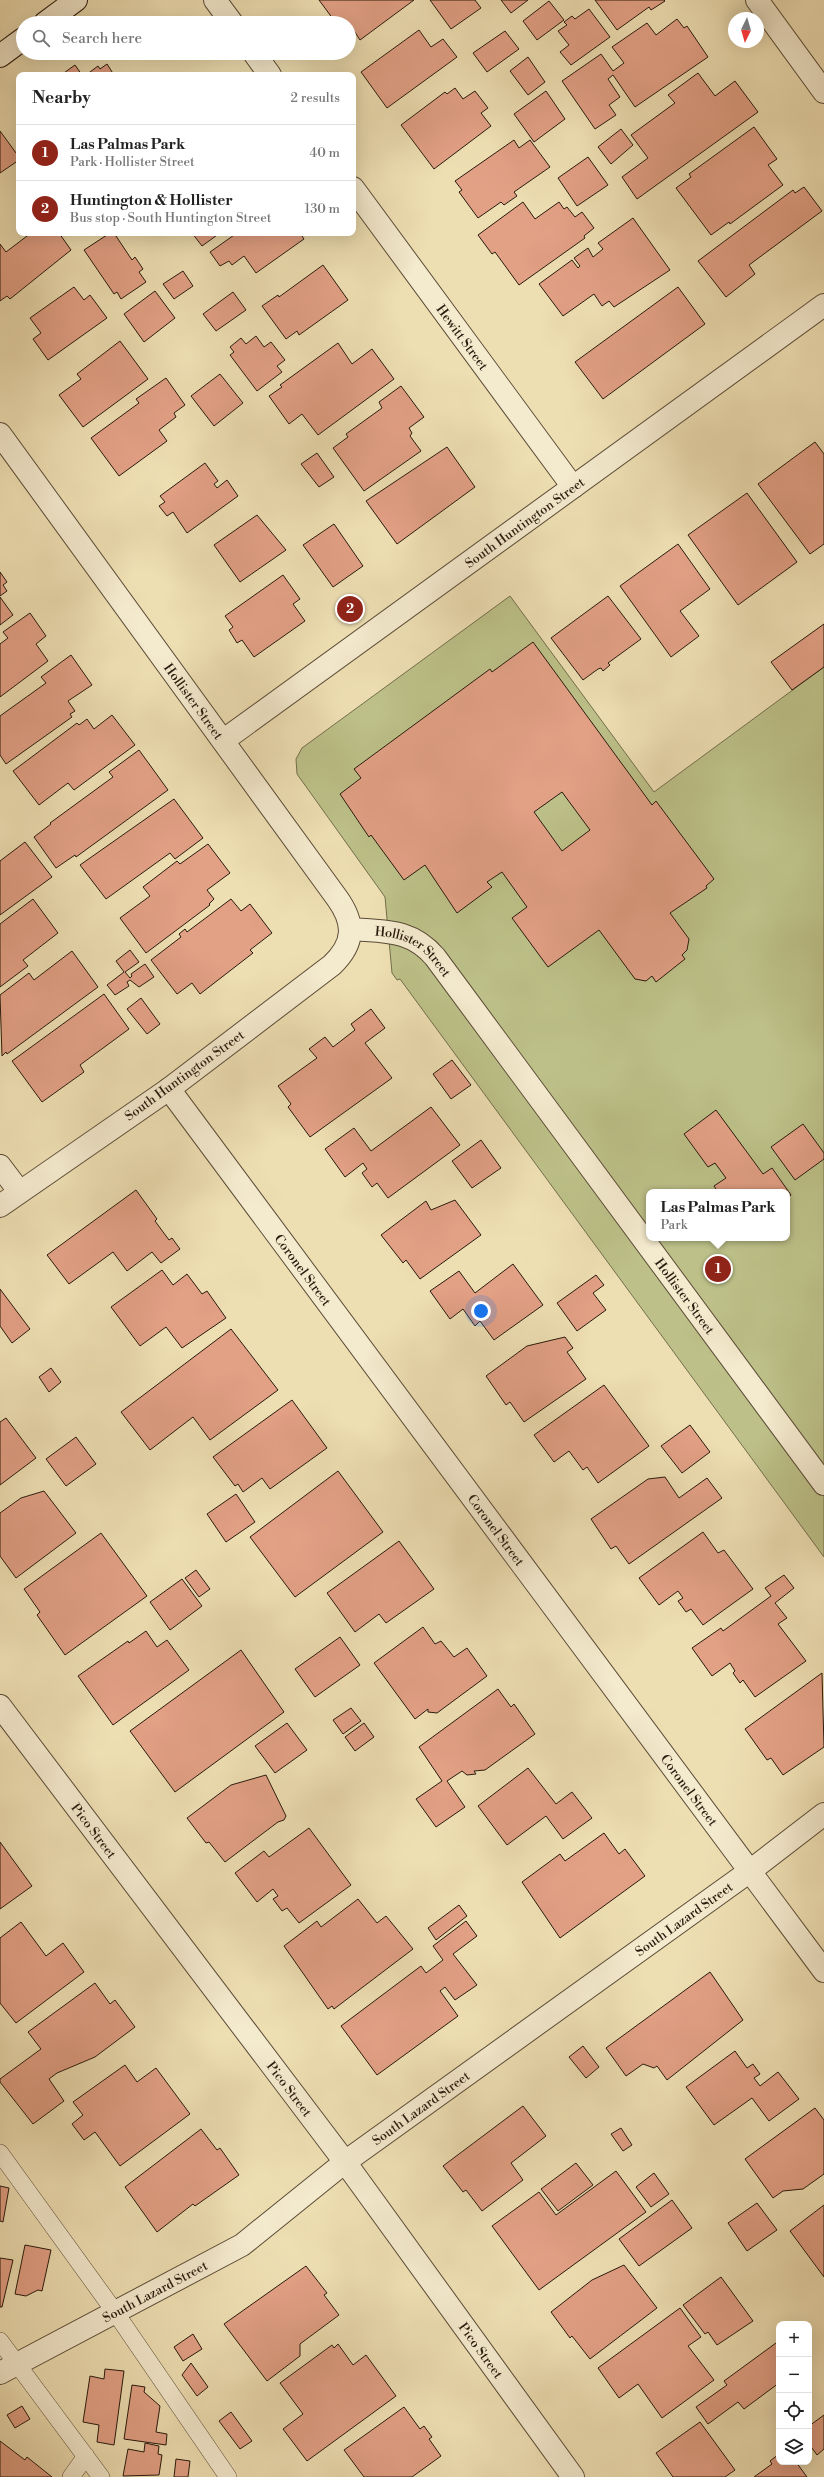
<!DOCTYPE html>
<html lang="en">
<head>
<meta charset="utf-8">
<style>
  body { margin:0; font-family:"Libre Bodoni",serif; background:#f2f2f2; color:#222 }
  .controls { position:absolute; right:12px; bottom:12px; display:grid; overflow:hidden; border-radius:8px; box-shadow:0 4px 16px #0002 }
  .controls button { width:36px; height:36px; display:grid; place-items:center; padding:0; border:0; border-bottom:1px solid #e0e0e0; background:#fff; color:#222; font:20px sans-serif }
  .compass { position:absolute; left:728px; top:12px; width:36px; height:36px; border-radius:50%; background:#fff; box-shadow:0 4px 16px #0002; rotate:185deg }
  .you { position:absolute; left:481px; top:1311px; width:14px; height:14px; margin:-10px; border:3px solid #fff; border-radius:50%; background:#1a73e8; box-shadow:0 0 0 6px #1a73e833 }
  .badge { display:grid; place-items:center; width:26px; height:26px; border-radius:50%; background:#8f2418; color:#fff; font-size:13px; font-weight:700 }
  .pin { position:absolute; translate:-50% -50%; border:2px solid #fff; box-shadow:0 1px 4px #0006 }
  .popup { position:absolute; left:646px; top:1189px; width:144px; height:52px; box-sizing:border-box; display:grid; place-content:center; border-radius:8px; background:#fff; filter:drop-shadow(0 1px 3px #0005); font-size:13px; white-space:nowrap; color:#767676 }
  .popup b { font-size:15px; color:#222 }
  .popup::after { content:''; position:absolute; left:50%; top:100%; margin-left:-8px; border:8px solid transparent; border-top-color:#fff }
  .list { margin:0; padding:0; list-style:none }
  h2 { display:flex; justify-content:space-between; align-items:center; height:52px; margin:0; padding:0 16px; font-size:17px }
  h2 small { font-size:13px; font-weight:400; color:#767676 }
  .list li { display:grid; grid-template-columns:26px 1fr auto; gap:12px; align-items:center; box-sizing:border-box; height:56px; padding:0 16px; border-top:1px solid #e0e0e0 }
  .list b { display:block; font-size:15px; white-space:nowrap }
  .list p { margin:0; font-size:13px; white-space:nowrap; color:#767676 }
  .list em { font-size:13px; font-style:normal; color:#767676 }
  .icon { flex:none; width:22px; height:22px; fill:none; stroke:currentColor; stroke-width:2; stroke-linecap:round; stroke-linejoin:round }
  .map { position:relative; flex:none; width:824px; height:2477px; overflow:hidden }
  .search { position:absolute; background:#fff; box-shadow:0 4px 16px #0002; left:16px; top:16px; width:340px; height:44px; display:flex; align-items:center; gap:10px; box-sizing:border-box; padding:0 14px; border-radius:22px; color:#767676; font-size:15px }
  .panel { position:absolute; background:#fff; box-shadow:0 4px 16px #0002; left:16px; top:72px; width:340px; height:164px; border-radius:8px }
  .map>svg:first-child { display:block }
  .green { fill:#bdc189; stroke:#726e4b; fill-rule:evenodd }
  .building { fill:#e2a085; stroke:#281a0d; fill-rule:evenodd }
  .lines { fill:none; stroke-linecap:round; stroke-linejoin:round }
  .service-casing { stroke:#5a4b36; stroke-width:18 }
  .minor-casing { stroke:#5a4b36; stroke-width:24 }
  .secondary-casing { stroke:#281a0d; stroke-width:24 }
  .service { stroke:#f4eace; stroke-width:17 }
  .minor { stroke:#f4eace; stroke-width:22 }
  .secondary { stroke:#f4eace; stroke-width:22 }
  .labels { text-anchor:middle; stroke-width:3.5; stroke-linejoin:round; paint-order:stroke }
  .street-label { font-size:13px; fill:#281a0d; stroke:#f4eace }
</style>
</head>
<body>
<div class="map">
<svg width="824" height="2477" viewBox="0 0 824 2477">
  <rect width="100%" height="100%" fill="#eedfb3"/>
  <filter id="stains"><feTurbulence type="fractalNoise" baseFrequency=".005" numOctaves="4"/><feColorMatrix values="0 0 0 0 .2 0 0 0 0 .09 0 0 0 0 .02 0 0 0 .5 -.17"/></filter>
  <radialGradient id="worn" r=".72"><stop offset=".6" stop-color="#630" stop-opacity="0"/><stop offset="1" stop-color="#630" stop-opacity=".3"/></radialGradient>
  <!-- green -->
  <path class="green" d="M510,596L654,792L824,667V1557L400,979L397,980L392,973L385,897L297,774L296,759L302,748ZM649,1192H787V1238H649Z"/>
  <!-- building -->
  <path class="building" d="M319,0H414L360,40L349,23L345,20L336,23Z
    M430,0H475L481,8L451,29Z
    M501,0H528L511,13Z
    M595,0H664L665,1L651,10L649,7L617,30Z
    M549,1L564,20L537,40L523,21Z
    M589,9L610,37L571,65L560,52L569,45L558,31L567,25L564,22L572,16L575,19Z
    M677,19L684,28L687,26L708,57L635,107L613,75L608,79L620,97L609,105L616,115L595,129L562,81L601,54L613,71L624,63L612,47L647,23L656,35Z
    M419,30L431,47L443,39L457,57L387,108L361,72Z
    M505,31L519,49L487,72L473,53Z
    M528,57L545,82L528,95L510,71Z
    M107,64L114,75H86L98,66L100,69Z
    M75,65L82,75H61Z
    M698,73L715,96L735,81L758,112L637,199L622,177L648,158L631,135L675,103L668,95Z
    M455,88L463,99L475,91L488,108L481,113L491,126L434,169L401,125L445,92L447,94Z
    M546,91L565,119L534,142L514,114Z
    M754,127L777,159L768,165L783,185L730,224L729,222L711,235L676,188L691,177L689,174Z
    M621,129L633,145L611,164L598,147Z
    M0,131L19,157V160L0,173Z
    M514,140L519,148L530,140L550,167L514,192L517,196L504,205L501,202L478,218L459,192L462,190L455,181Z
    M588,157L608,185L577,206L558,178Z
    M804,187L822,211L749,265L755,274L726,297L698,261L793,190L795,193Z
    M523,202L535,219L559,202L564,209L567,207L575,217L582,212L594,228L584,236L585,238L519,285L495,252L492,254L478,235Z
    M633,218L670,270L614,307L609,301L602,306L594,294L563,316L539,284L572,260L578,268L580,266L574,258L588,248L593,257L603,249L598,243Z
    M31,233H59L71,250L10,299L7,296L0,301V244L6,252Z
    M110,233H114L132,260L135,257L143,269L139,272L146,282L121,299L117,292L114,294L84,250Z
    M192,233H220L202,246Z
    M237,233H300L304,239L256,273L244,256L232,265L229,261L220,266L210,252Z
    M323,265L348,300L299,335L297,331L286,339L262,306L278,295L279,297Z
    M183,271L193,286L174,299L163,284Z
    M74,287L84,300L90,295L107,318L48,360L33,339L41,333L30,318Z
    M678,287L705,324L603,399L575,362Z
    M155,291L175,318L144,342L124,314Z
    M233,292L246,310L216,331L203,314Z
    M256,336L264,347L271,342L285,360L277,366L282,372L257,391L230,355L234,352L230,347L241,338L246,344Z
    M120,341L148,379L83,427L59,395L81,379L77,374Z
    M338,343L352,364L372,349L394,379L318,435L302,414L289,424L269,396L282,387L280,385Z
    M220,374L243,403L214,426L191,396Z
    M166,378L185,405L174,413L176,417L159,430L167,441L119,476L91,438L139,403L136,399Z
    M401,386L424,417L409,428L412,433L410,436L421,451L364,491L333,448L348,437L346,434L382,408L379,402Z
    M815,442L824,454V544L810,554L758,484Z
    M447,447L475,487L397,544L366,501Z
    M317,453L334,477L319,487L301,464Z
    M205,463L218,481L214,484L217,488L227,480L238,496L187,533L173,512L167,516L159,506L165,502L160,496Z
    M747,493L797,562L738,605L688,535Z
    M257,515L286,550L240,582L214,545Z
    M334,524L363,566L333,587L303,545Z
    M678,544L710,589L680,611L699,636L671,657L620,586Z
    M0,572L7,582L3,585L7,591L0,596Z
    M283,575L300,599L293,604L305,621L254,657L242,640L237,643L229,630L233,627L225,616Z
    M608,596L641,639L608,663L610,665L603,671L601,668L598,669L583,680L551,638Z
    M0,597L13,615L0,625Z
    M30,613L46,636L36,644L48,661L0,697V644L8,638L3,632Z
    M824,624V667L792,690L771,662Z
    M533,642L652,805L656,801L714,879L706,886L707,888L670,913L689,939L687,950L682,955L685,959L656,982L652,976L646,981L635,979L599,930L548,967L512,918L527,907L502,872L487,882L492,887L457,913L425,865L404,880L371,835L369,837L340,794L361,778L354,769L490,669L492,672ZM562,792L590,830L562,851L534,812Z
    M71,655L92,685L68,701L75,711L70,714L72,717L6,764L0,755V716L46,683L41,677Z
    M112,715L135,745L74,790L68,783L39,805L13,771L77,723L79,725L87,719L94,729Z
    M139,750L168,790L76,857L75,855L56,868L34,837L51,824L50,823L113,777L109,772Z
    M174,799L203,838L175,859L170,853L106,899L80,865Z
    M25,842L52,877L0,915V861Z
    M208,844L230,873L207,890L214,899L209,904L210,905L146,953L120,918L150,896L143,887L177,861L180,864Z
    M33,899L58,933L23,960L28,966L0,987V924Z
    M231,899L241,911L250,904L272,933L250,950L253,953L200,994L192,983L177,994L151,960L181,937L179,934L185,929L187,932Z
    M130,950L139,962L125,972L130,978L132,976L131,974L145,964L154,977L139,987L130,980L127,982L129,986L115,995L107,985L124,972L116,961Z
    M72,951L98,987L7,1054L6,1052L2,1056L0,995L29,973L34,980Z
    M104,994L129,1029L80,1065L84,1072L42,1102L12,1061Z
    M141,998L160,1024L147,1034L127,1009Z
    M371,1009L385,1028L365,1043L392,1078L310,1137L288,1107L291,1104L278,1086L317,1058L309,1049L325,1037L333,1047L355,1030L351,1024Z
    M452,1060L471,1085L451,1099L433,1074Z
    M431,1107L460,1145L388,1198L377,1183L372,1187L362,1173L367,1169L363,1163L345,1177L325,1149L354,1128L371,1151Z
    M716,1110L763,1174L772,1168L791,1195L787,1198V1192H718L714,1186L726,1178L715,1163L708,1167L684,1134Z
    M803,1124L824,1153V1159L795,1180L771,1147Z
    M481,1140L501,1168L472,1188L452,1161Z
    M136,1190L157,1219L155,1221L169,1240L172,1238L180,1249L161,1263L152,1252L127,1271L113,1252L69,1284L47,1255Z
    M455,1200L481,1235L420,1279L406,1260L403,1263L381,1235L426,1201L431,1210Z
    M513,1264L543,1305L494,1340L480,1321L475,1326L463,1309L450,1319L430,1291L459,1271L475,1293Z
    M162,1270L173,1285L187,1274L202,1294L207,1291L226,1318L182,1348L166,1327L140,1346L111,1307Z
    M596,1275L604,1285L593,1293L606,1310L577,1331L557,1303Z
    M0,1289L30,1329L12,1343L0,1326Z
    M231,1329L278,1390L210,1440L193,1417L150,1450L121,1412Z
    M565,1337L573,1348L567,1352L586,1379L524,1422L510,1402L506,1405L486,1376L527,1346Z
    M51,1368L61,1382L49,1392L39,1377Z
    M604,1385L649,1446L598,1483L587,1467L583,1470L569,1451L554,1462L534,1435Z
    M292,1400L327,1448L270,1489L262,1478L243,1492L238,1484L235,1486L213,1457Z
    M6,1418L36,1458L0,1485V1422Z
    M690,1425L710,1452L682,1473L661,1446Z
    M76,1437L96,1464L66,1486L46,1459Z
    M338,1471L383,1532L295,1597L250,1537Z
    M665,1477L679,1498L707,1478L722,1498L629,1564L616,1546L611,1549L591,1519L648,1479Z
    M44,1491L76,1533L16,1578L0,1556V1513L21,1498Z
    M236,1494L255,1522L226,1542L207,1514Z
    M703,1532L718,1553L724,1550L753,1589L703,1625L691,1609L686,1612L678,1601L683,1598L678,1591L659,1605L639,1578Z
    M101,1533L147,1596L65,1655L37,1615L40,1612L24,1589Z
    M399,1541L434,1589L386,1623L379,1614L355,1632L327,1593Z
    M196,1570L210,1589L199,1597L185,1578Z
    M784,1575L794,1588L775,1603L787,1618L778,1624L806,1661L755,1697L743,1680L740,1683L733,1673L735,1671L730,1663L712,1676L692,1648L721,1628L723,1631L771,1596L765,1588Z
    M182,1579L202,1606L170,1630L150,1602Z
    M423,1627L435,1644L441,1641L454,1657L467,1648L487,1676L437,1713L428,1712V1709L415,1719L374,1663Z
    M146,1631L157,1647L167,1640L189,1670L113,1725L78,1676L128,1641L129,1643Z
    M340,1637L360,1665L315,1697L295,1669Z
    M241,1650L284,1712L175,1792L130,1731Z
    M822,1673L824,1747L783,1775L771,1758L767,1760L745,1729Z
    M498,1689L511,1707L514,1704L535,1734L485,1770L474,1771L476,1774L467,1775L462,1771L447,1781L465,1807L436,1827L416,1799L442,1781L419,1747Z
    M351,1708L361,1721L343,1734L333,1720Z
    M287,1723L307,1750L275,1773L255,1746Z
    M364,1723L374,1737L355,1751L345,1737Z
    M528,1768L556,1804L572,1792L592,1818L563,1839L546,1816L507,1845L478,1806Z
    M266,1775L286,1816L284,1820L278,1822L225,1862L209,1842L206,1843L187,1818L231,1785Z
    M309,1828L351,1885L299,1923L287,1908L282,1911L273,1899L278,1896L273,1889L257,1902L235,1873L264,1851L269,1857Z
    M604,1833L619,1854L625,1849L645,1876L560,1938L522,1882L560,1854L565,1861Z
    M0,1842L32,1886L0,1909Z
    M358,1899L377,1923L386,1916L413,1949L334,2009L332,2006L328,2009L284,1946L317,1921L321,1927Z
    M459,1905L467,1916L436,1940L428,1928Z
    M466,1921L477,1936L453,1954L477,1985L455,2000L445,1987L440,1991L458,2016L377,2075L341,2026L421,1966L426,1973L443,1960L433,1946Z
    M21,1922L46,1956L63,1943L84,1972L16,2023L0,2003V1938Z
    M710,1972L743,2020L667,2080L657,2066L654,2068L643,2064L626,2076L606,2048Z
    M95,1983L110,2004L115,2000L135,2027L95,2057L57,2073L49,2079L64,2101L33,2124L0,2082V2079L41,2049L28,2032Z
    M583,2046L599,2067L586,2078L569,2057Z
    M735,2051L747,2068L753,2064L760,2074L754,2078L760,2086L778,2072L799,2099L769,2121L752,2098L714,2125L686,2087Z
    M125,2065L137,2082L156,2068L190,2114L120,2166L95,2132L84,2140L72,2124L83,2115L73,2102Z
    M523,2106L546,2136L511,2163L523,2180L482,2211L466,2190L463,2192L443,2166Z
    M815,2108L824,2120V2174L803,2189L783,2191L773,2198L745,2159Z
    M621,2128L632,2145L623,2151L611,2134Z
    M201,2129L217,2150L220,2148L239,2175L195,2206L193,2204L157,2232L125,2187Z
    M576,2163L593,2185L558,2211L541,2189Z
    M616,2171L646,2212L539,2290L492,2226L539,2192L556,2215Z
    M654,2173L669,2194L651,2207L636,2187Z
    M0,2186L9,2188L3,2222L0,2221Z
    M672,2200L692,2228L639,2266L619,2239Z
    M757,2203L777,2230L747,2251L728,2223Z
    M824,2205V2277L790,2231Z
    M25,2245L51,2250L42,2291L38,2290L26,2296L15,2294Z
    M0,2258L13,2260L2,2307H0Z
    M624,2265L657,2308L590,2359L572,2336L570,2338L551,2312L592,2280Z
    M306,2266L327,2293L324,2295L339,2315L300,2344V2356L267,2381L224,2324Z
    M721,2277L753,2321L717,2345L708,2332L705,2334L683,2305Z
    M680,2308L701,2337L688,2346L714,2380L662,2418L638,2384L619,2398L598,2368Z
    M193,2334L202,2349L183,2361L174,2347Z
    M776,2343L779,2346V2383L744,2409L738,2402L708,2424L696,2407L727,2385L724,2381Z
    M338,2344L353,2365L366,2355L396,2396L307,2461L283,2429L303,2414L280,2383L332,2345L334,2348Z
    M191,2363L208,2387L197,2396L182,2375Z
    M105,2369L124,2371L114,2445L97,2442L99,2425L83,2422L90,2376L104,2379Z
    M132,2385L145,2387L144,2392L160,2406L156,2432L167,2434L166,2445L124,2439Z
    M22,2406L30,2419L15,2428L7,2415Z
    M404,2407L420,2429L424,2426L432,2437L429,2439L441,2456L412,2477H364L344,2450Z
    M231,2412L252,2441L240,2449L219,2421Z
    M824,2415V2449L817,2455L809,2444V2426Z
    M700,2422L735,2470L725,2477H673L656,2453Z
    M0,2441L25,2460L27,2457L52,2477H0Z
    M145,2443L159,2446L158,2454L162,2455L159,2475L123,2476L128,2449L144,2452Z
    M779,2454V2462H796L807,2477H754L772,2464L770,2461Z
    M176,2459L190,2461L188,2477H174Z"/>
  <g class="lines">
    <!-- service casing -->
    <g class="service-casing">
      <path id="service" d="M0,2153L115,2312L228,2477
        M0,2341L101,2477
        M71,2477L86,2456"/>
    </g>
    <!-- minor casing -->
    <g class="minor-casing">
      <g id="minor">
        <path d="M215,0L232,23"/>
        <path d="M757,0L824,92"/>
        <path d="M254,53L270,75"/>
        <path id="s1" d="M353,188L573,487"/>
        <path id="s2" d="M0,434L337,898C355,923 355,943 332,965L169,1089L0,1206"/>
        <path id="s3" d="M224,740L824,305"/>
        <path id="s4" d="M351,929C386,932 411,929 435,957L824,1484"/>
        <path id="s5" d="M169,1089L824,1971"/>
        <path d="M0,1166L19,1191"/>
        <path id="s6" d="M0,1706L345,2162L573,2477"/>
        <path id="s7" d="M0,2373L242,2245L345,2162L750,1871L824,1814"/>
      </g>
    </g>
    <!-- secondary casing -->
    <g class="secondary-casing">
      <path id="secondary" d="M45,23L76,0
        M0,56L23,39"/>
    </g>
    <!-- service -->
    <use href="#service" class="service"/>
    <!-- minor -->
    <use href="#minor" class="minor"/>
    <!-- secondary -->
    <use href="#secondary" class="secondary"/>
  </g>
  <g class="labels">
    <!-- street labels -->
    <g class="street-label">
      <text dy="5" stroke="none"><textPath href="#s1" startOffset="185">Hewitt Street</textPath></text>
      <text dy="5" stroke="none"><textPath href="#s3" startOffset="371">South Huntington Street</textPath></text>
      <text dy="5" stroke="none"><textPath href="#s2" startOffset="330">Hollister Street</textPath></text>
      <text dy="5" stroke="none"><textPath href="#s4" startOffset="69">Hollister Street</textPath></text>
      <text transform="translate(184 1075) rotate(-36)" y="5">South Huntington Street</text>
      <text dy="5" stroke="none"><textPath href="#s5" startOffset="225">Coronel Street</textPath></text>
      <text dy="5" stroke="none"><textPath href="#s4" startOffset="513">Hollister Street</textPath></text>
      <text dy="5" stroke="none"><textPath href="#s5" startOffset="549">Coronel Street</textPath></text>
      <text dy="5" stroke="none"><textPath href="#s5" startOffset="873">Coronel Street</textPath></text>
      <text dy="5" stroke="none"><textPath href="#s6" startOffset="156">Pico Street</textPath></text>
      <text dy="5" stroke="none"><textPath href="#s7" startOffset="823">South Lazard Street</textPath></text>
      <text dy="5" stroke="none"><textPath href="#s6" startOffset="480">Pico Street</textPath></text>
      <text dy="5" stroke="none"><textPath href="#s7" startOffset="499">South Lazard Street</textPath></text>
      <text dy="5" stroke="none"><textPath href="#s7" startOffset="175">South Lazard Street</textPath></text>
      <text dy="5" stroke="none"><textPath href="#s6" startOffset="804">Pico Street</textPath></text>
    </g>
  </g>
  <rect width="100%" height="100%" filter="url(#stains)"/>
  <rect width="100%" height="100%" fill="url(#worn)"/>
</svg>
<div class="controls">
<button>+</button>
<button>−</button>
<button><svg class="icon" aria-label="locate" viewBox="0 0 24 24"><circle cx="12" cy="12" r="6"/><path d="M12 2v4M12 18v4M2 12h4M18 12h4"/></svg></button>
<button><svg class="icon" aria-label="layers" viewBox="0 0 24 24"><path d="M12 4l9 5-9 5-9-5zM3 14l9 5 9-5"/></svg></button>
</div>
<svg class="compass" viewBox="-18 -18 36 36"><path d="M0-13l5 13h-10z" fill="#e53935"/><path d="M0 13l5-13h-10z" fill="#767676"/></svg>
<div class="you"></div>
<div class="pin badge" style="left:718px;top:1269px">1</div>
<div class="popup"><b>Las Palmas Park</b>Park</div>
<div class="pin badge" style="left:350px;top:609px">2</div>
<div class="search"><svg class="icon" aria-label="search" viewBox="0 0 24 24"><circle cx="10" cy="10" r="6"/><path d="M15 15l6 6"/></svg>Search here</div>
<section class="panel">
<h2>Nearby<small>2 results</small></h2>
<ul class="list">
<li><span class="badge">1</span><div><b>Las Palmas Park</b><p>Park · Hollister Street</p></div><em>40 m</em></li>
<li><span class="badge">2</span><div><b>Huntington &amp; Hollister</b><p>Bus stop · South Huntington Street</p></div><em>130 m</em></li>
</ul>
</section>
</div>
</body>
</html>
